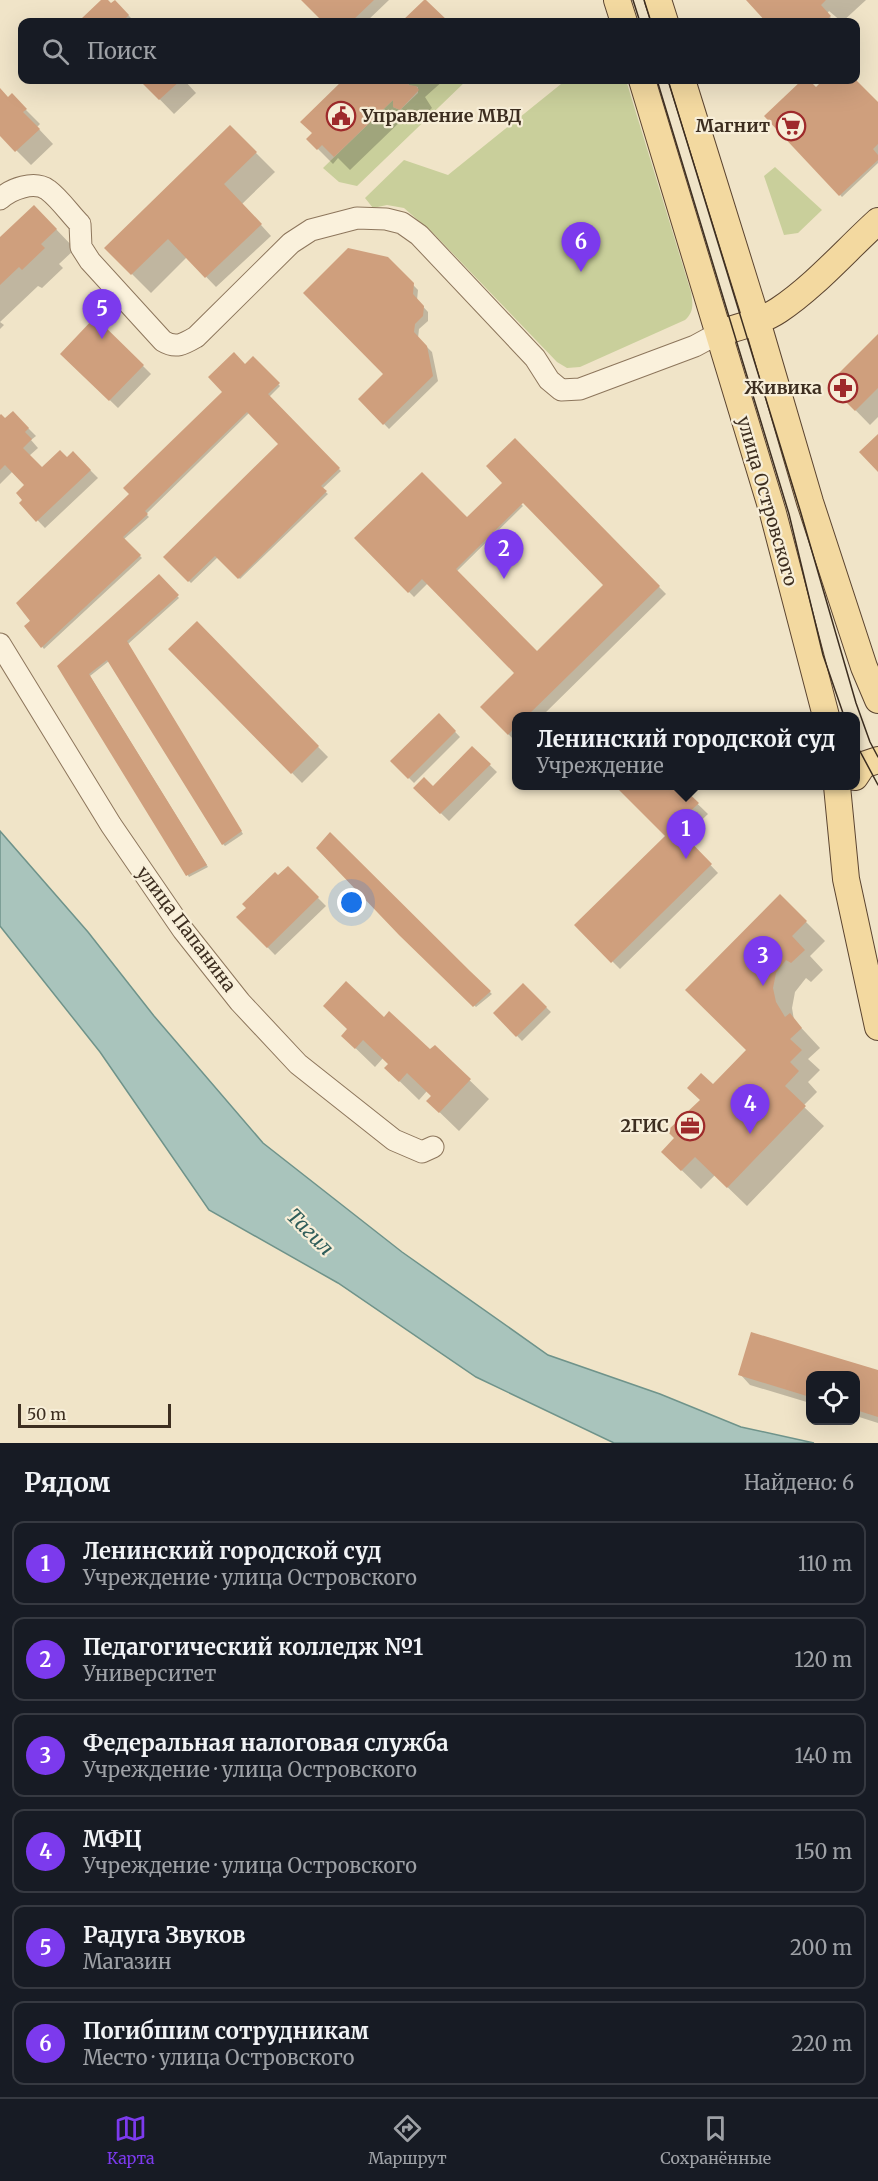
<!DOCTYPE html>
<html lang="ru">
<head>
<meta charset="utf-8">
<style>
  body { margin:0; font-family:Merriweather,serif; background:#242831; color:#f1f3f6 }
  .controls { position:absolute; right:18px; bottom:18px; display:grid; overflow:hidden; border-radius:12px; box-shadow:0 6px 24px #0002 }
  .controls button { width:54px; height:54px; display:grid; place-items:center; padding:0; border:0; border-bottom:2px solid #363941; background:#171b24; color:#f1f3f6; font:30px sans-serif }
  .scale { position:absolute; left:18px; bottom:15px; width:153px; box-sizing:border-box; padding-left:6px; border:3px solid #3d2e20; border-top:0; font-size:16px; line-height:21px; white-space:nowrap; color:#3d2e20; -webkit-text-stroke:4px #f7eed8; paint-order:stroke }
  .you { position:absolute; left:352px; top:903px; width:21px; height:21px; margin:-15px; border:4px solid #fff; border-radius:50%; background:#1a73e8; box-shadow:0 0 0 9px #1a73e833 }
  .badge { display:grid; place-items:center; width:39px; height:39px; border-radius:50%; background:#7c3aed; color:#fff; font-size:20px; font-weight:700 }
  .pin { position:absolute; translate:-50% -50px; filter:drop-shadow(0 2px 3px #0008) }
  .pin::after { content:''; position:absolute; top:32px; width:21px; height:18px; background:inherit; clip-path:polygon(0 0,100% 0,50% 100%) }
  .popup { position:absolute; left:512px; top:712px; width:348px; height:78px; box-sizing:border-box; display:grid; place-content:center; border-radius:12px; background:#171b24; filter:drop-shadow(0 2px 4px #0005); font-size:20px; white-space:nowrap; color:#9ea1a6 }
  .popup b { font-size:22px; color:#f1f3f6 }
  .popup::after { content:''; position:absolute; left:50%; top:100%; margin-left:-12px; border:12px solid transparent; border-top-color:#171b24 }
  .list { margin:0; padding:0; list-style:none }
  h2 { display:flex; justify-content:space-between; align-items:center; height:78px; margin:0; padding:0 24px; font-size:26px }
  h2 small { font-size:20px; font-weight:400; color:#9ea1a6 }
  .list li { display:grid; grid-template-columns:39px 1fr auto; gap:18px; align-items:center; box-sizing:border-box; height:84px; margin:0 12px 12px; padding:0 12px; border:2px solid #363941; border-radius:12px }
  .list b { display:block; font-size:22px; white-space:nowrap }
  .list p { margin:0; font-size:20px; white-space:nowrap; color:#9ea1a6 }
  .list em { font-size:20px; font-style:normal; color:#9ea1a6 }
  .icon { flex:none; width:33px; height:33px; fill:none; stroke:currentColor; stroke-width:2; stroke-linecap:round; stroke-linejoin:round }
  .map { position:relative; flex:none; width:878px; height:1443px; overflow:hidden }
  .search { position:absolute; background:#171b24; box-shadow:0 6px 24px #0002; left:18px; right:18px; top:18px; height:66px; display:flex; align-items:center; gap:15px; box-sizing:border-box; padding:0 21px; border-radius:12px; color:#9ea1a6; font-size:22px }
  .sheet { height:654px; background:#171b24 }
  nav { display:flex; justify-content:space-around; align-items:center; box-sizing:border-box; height:84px; border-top:2px solid #363941; background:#171b24; font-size:16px; color:#9ea1a6 }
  nav a { display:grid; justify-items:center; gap:3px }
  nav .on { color:#7c3aed }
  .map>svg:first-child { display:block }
  .green { fill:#c9cf9b }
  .water { fill:#a9c4bc; stroke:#6f938a; stroke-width:1.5 }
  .shadow { fill:#0003; fill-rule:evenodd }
  .building { fill:#cf9f7d; fill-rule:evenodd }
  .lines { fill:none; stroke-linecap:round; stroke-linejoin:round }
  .minor-casing { stroke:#8d765c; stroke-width:23 }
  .major-casing { stroke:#5b4430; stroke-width:28 }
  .minor { stroke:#faf1dc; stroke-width:21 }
  .major { stroke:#f3d9a0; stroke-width:26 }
  .tram { stroke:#3d2e20; stroke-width:1.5 }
  .labels { text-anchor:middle; stroke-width:4.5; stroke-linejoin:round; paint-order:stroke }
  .poi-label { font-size:18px; font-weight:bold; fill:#3d2e20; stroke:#f7eed8; text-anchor:end }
  .street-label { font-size:18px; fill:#3d2e20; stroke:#f7eed8 }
  .water-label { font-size:20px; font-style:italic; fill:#2f5d5a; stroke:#f7eed8 }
</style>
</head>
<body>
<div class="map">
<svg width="878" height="1443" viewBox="0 0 878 1443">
  <rect width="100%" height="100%" fill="#f0e4c8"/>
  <!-- green -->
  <path class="green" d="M414,80H467L357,186L339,182L323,168L393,100V107L400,110L418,93V87L408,85Z
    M566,80H626L691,292C693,304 694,312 685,320L580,367L567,368L557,362L435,235L404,208L387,205L373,208L365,198L404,160L448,175Z
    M775,167L822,210L798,233L784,235L764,176Z"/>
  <!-- water -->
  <path class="water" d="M0,831L88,932L154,1016L263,1143L402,1252L548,1355L660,1394L741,1427L814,1443H614L476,1377L338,1283L209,1210L100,1052L0,926Z"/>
  <!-- shadow -->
  <path class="shadow" d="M103,0L111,5L115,2L135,22H86L83,19Z
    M303,0H389L366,22H325Z
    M748,0H866L842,22L829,11L827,14L832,19L828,22H768Z
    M425,1L447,22H403Z
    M141,80H184L196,93L174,114Z
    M345,80H444L425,97L432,108L415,124L405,117L350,170L338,158L333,164L308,139L314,133L302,122Z
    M805,80L816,89L826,80H855L878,104V163L842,197L766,116Z
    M0,89L9,99L12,96L40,124L37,127L53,144L31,165L0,134Z
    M230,127L275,172L242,204L271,236L216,287L187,257L151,293L106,248Z
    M53,226L75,249L59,264L63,268L42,288L38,286L0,322L4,325L0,329V239Z
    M387,258L418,290L417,300L428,312V321L419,329L418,338L432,352L438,381L389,429L360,399L385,374Z
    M96,319L151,374L118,408L62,354Z
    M878,336V417L870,425L830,384Z
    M253,358L280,386L269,397L341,471L322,489L328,494L240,579L218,557L191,583L165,557L280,444L249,413L146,514L149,517L123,540L142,558L44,649L26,626L131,494Z
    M13,413L36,436L31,440L38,448L29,456L42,469L67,459L73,453L98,478L45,528L21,503L24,500L26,485L13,471L0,484V417L5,420Z
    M515,440L666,594L542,716H516V742L482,707L516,673L428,583L414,597L356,538L467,519L502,485L523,506L525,504ZM525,504L606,585L537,653L456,572Z
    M159,576L179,598L128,644L243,834L225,846L223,844L109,661L90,676L208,867L189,877L59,666Z
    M197,624L328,757L302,783L171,650Z
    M439,715L460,737L414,783L392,761Z
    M472,748L497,772L449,821L415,788H433Z
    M617,786H679L708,814L684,837L718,873L620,969L576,925L667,836Z
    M288,868L326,906L275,955L238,917Z
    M780,896L825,941L810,956L823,970L811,982L806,978L795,992L792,1008L794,1020L820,1048L808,1059L820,1070L808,1082L817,1092L803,1106L824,1126L747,1206L715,1175L701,1189L663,1152L676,1138L713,1086L748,1050Z
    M402,937L469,972L492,994L476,1007Z
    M523,985L551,1012L522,1041L495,1013Z
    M384,1019L430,1051L435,1047L489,1099L459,1131L428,1101L433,1096L427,1091L419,1100L386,1068L390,1064L383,1058L375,1067L343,1036Z
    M878,1372V1423L856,1416V1376H810V1403L750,1385L740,1374Z"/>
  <!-- building -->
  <path class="building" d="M101,0H108L111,3L115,0L129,15L126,18L130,22H84L81,19Z
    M301,0H374L351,22H323Z
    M424,0H426L449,22H401Z
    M746,0H826L821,5L831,16L824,22H766Z
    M139,80H181L159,100Z
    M343,80H414L408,85L416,86L419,90L400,110L393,107V100L334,157L322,145L317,150L306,139L312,133L300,122Z
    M802,80H809L816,87L823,80H856L878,102V144L873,149L878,155V160L839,196L764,116Z
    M0,88L8,97L12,93L27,109L23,112L40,129L15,152L0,136Z
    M230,125L257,152L224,184L262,224L205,278L168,239L131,275L104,248Z
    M34,205L57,229L41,244L45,248L22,270L19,267L0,285V237Z
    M348,248L388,257L414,283L413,294L424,306L423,316L415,324L414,332L427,346L433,376L383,425L358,399L383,374L303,293Z
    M95,317L144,365L109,401L60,354Z
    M878,334V388L855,411L828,384Z
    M234,352L245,364L253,356L280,383L268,394L340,468L321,486L327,491L238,579L215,556L188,582L163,557L278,444L247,412L145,511L148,514L123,537L141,555L41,648L24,626L30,621L16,603L129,494L123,488L222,392L208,377Z
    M13,411L29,428L25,432L32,439L23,448L42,467L60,450L67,457L73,451L91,470L36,522L19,503L22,500L16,493L24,485L5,465L0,470V415L1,414L5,418Z
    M878,434V472L859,452Z
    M515,438L660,586L527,716H516V726L508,735L480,707L514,673L422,579L408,593L354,538L422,472L467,517L502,483L486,466ZM523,503L603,585L537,651L456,569Z
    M159,574L179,595L127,641L242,831L222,845L107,660L89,674L207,865L186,876L57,666Z
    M197,621L319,746L291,774L168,649Z
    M439,713L456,731L408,779L390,761Z
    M472,746L491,764L440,814L413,788L424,777L433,786Z
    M615,786H681L699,803L675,826L712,864L611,963L574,925L665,836Z
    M330,832L470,971L491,991L473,1007L399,935L316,848Z
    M288,866L319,897L267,948L236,917L246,908L242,904L275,872L278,875Z
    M780,894L807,921L792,936L805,950L791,963L786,960L776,973L773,988L776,1002L785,1017L790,1013L802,1028L790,1039L802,1050L790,1062L799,1071L785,1086L806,1106L727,1188L695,1157L681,1171L661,1152L674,1138L667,1131L700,1100L687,1088L701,1073L713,1084L746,1050L685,990Z
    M346,981L384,1017L389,1011L430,1049L435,1045L471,1079L439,1113L426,1101L431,1096L407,1073L399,1082L384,1068L388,1064L363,1040L355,1049L341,1036L347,1029L323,1006Z
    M523,983L547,1007L516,1037L493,1013Z
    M751,1332L878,1370V1417L856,1410V1376H810V1397L738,1375Z"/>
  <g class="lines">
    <!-- minor casing -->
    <g class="minor-casing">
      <path id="minor" d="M0,199C11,189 34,180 48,190C60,199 70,214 80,224L81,247L90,261L163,341C176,349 184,344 196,337L291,243L311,230L357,218L386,219L402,223L419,235L535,358L549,380L561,390L580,389L695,346L719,333
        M0,644L111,825L183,930L240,1002L298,1064L394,1140L422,1152L433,1147"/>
    </g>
    <!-- major casing -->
    <g class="major-casing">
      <path id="major" d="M617,0L624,22
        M658,0L665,22
        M642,80L773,513L826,716
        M682,80L757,321L810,502L864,667L878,700
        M719,333C739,327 761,322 779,310C815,286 846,250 878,221
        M855,777L863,765L878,760
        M837,786L846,879L878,1027"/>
    </g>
    <!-- minor -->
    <use href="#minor" class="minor"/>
    <!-- major -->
    <use href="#major" class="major"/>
    <!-- tram -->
    <path class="tram" d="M633,0L640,22
      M644,0L651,22
      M657,80L789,514L823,655L844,716
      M668,80L800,510L856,703L870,742L878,757
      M855,742L878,785"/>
  </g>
  <!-- icons -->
  <defs>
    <g id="civic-ring" transform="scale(1.5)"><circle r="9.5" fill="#f7eed8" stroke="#9e2a2b" stroke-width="1.5"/><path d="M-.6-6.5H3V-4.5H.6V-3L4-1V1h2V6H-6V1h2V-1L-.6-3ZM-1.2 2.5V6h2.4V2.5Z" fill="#9e2a2b"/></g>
    <g id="supermarket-ring" transform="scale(1.5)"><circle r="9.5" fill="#f7eed8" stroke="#9e2a2b" stroke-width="1.5"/><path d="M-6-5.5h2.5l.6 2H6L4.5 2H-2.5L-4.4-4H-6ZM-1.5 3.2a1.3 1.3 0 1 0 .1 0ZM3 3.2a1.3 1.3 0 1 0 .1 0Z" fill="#9e2a2b"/></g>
    <g id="pharmacy-ring" transform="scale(1.5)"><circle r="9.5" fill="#f7eed8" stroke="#9e2a2b" stroke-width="1.5"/><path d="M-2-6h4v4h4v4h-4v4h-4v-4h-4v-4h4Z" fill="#9e2a2b"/></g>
    <g id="office-ring" transform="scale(1.5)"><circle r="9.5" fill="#f7eed8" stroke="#9e2a2b" stroke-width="1.5"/><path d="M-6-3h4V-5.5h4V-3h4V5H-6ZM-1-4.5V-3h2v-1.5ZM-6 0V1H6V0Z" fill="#9e2a2b"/></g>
  </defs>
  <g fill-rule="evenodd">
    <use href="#civic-ring" x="341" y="116"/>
    <use href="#supermarket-ring" x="791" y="126"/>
    <use href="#pharmacy-ring" x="843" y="388"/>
    <use href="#office-ring" x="690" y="1126"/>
  </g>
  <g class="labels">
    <!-- poi labels -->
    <g class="poi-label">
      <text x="362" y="122" text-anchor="start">Управление МВД</text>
      <text x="770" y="132">Магнит</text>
      <text x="822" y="394">Живика</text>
      <text x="669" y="1132">2ГИС</text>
    </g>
    <!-- street labels -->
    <g class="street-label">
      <text transform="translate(767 501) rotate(74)" y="6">улица Островского</text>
      <text transform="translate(186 929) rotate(53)" y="6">улица Папанина</text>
    </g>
    <!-- water labels -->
    <g class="water-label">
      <text transform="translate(310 1232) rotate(45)" y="7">Тагил</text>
    </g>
  </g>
</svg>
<div class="controls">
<button><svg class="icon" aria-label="locate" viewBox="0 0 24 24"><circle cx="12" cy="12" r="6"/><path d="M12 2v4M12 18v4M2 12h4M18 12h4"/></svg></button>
</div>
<div class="scale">50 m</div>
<div class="you"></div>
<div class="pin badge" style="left:686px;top:859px">1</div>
<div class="popup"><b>Ленинский городской суд</b>Учреждение</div>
<div class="pin badge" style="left:504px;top:579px">2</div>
<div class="pin badge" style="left:763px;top:986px">3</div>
<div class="pin badge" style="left:750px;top:1134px">4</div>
<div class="pin badge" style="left:102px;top:339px">5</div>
<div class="pin badge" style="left:581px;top:272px">6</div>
<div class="search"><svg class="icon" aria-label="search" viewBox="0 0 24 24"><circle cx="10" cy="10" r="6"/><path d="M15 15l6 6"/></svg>Поиск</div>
</div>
<section class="sheet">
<h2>Рядом<small>Найдено: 6</small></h2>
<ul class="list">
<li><span class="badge">1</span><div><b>Ленинский городской суд</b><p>Учреждение · улица Островского</p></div><em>110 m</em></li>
<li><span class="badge">2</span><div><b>Педагогический колледж №1</b><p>Университет</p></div><em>120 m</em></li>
<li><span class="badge">3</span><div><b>Федеральная налоговая служба</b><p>Учреждение · улица Островского</p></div><em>140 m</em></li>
<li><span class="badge">4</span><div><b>МФЦ</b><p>Учреждение · улица Островского</p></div><em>150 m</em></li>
<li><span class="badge">5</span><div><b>Радуга Звуков</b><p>Магазин</p></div><em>200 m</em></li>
<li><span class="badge">6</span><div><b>Погибшим сотрудникам</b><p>Место · улица Островского</p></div><em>220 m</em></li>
</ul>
</section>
<nav>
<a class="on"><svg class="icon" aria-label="map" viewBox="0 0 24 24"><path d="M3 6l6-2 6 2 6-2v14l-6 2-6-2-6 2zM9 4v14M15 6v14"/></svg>Карта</a>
<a><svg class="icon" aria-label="directions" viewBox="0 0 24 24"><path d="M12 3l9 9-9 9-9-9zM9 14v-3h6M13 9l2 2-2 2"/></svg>Маршрут</a>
<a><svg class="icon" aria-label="saved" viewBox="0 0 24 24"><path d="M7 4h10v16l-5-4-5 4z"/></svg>Сохранённые</a>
</nav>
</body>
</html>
